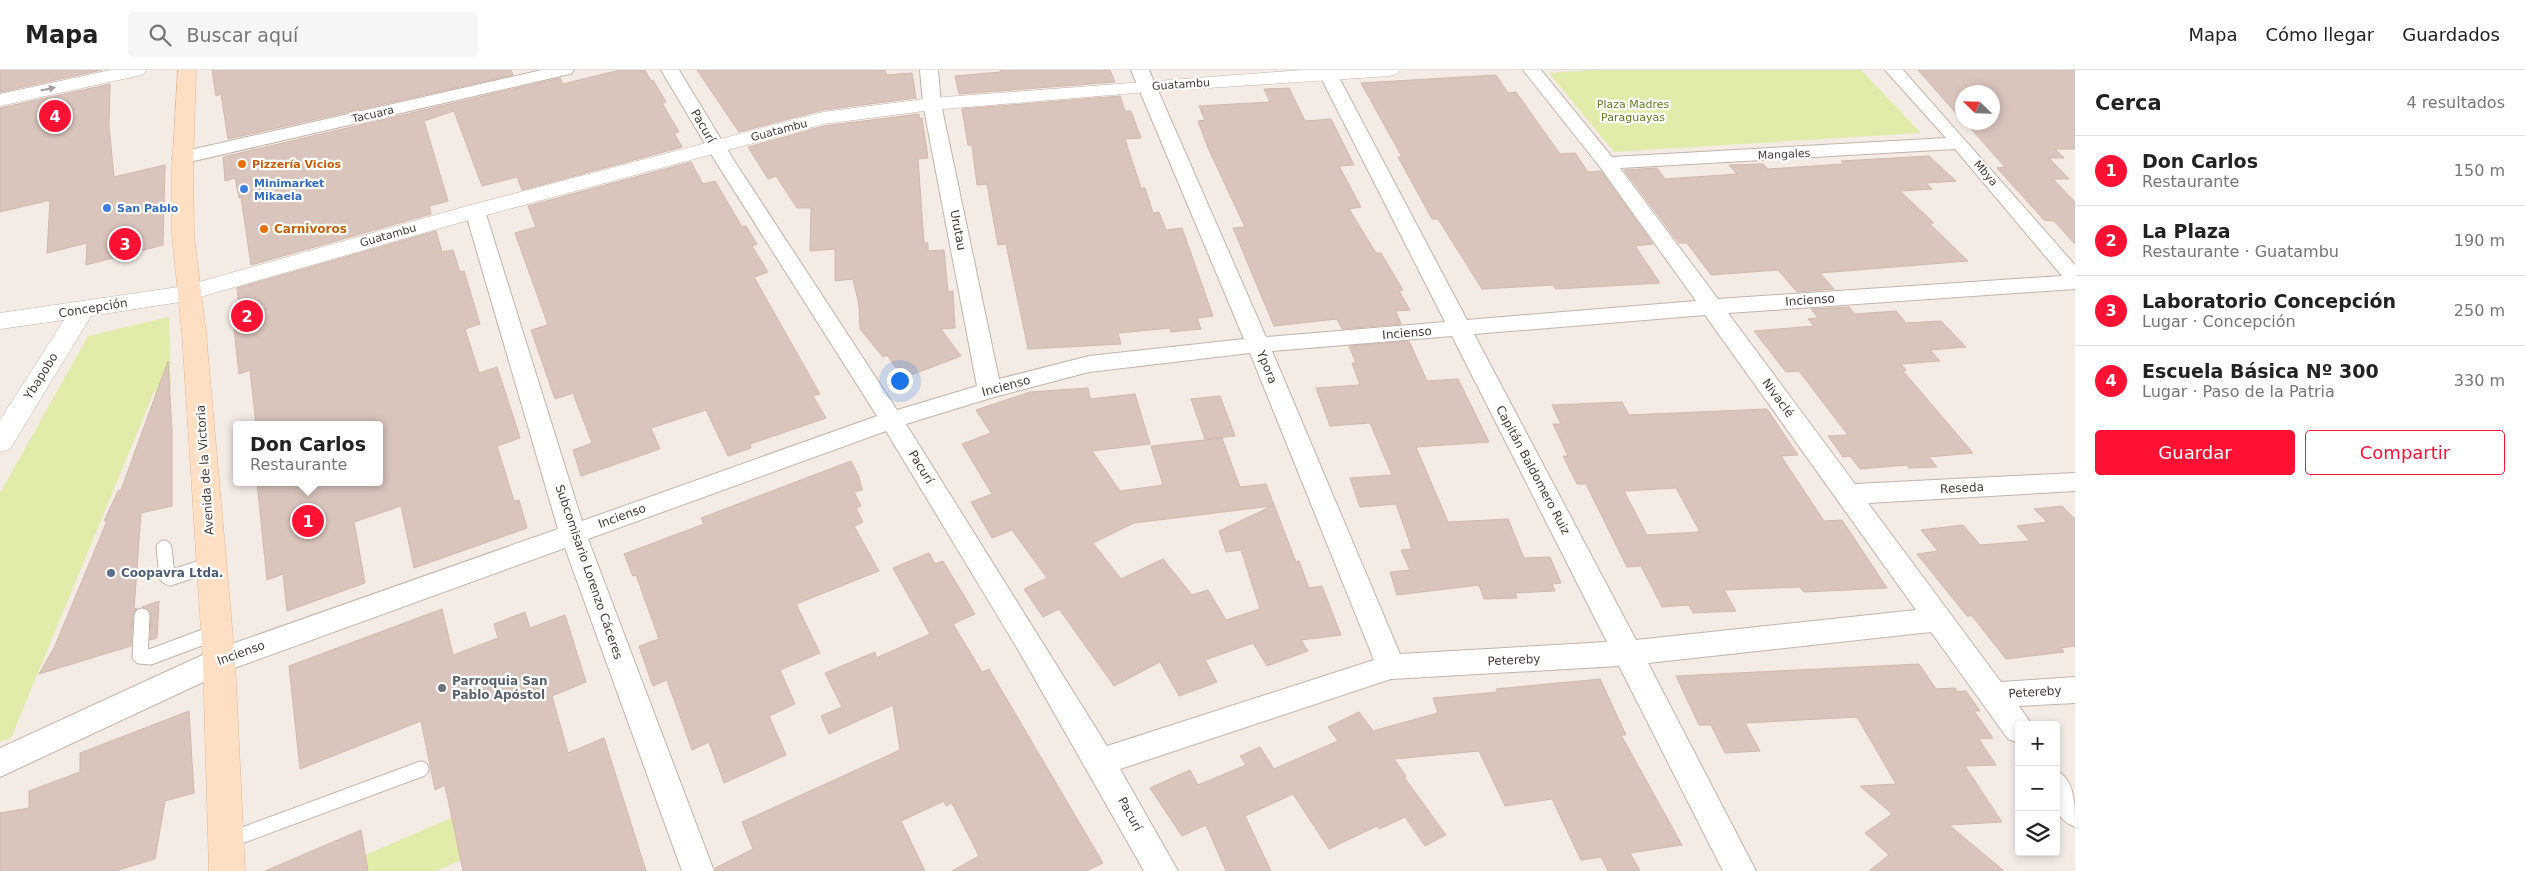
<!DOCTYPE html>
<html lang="es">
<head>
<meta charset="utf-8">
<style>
  body { margin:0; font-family:"DejaVu Sans",sans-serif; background:#f6f6f6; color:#222 }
  .controls { position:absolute; right:15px; bottom:15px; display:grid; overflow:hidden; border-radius:5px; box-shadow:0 2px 8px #0003 }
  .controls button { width:45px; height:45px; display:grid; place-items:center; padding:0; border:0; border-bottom:1px solid #e0e0e0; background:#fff; color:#222; font:25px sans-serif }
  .compass { position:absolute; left:1955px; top:15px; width:45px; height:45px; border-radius:50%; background:#fff; box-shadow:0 2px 8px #0003; rotate:293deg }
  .you { position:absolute; left:899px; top:310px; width:18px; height:18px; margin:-12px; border:4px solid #fff; border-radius:50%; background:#1a73e8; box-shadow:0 0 0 8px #1a73e833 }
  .badge { display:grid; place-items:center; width:32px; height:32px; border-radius:50%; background:#ff1134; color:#fff; font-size:16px; font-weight:700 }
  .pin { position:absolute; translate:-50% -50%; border:2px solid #fff; box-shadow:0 1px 5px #0006 }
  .popup { position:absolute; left:233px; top:351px; width:150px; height:65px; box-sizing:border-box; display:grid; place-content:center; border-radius:5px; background:#fff; filter:drop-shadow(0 1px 4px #0005); font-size:16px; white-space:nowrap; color:#767676 }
  .popup b { font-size:19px; color:#222 }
  .popup::after { content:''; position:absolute; left:50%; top:100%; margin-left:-10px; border:10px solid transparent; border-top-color:#fff }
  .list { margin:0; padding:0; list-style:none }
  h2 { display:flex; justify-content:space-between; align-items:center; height:65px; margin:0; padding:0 20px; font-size:21px }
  h2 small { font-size:16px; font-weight:400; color:#767676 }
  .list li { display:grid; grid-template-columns:32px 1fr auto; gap:15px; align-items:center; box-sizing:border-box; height:70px; padding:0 20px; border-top:1px solid #e0e0e0 }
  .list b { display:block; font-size:19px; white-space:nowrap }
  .list p { margin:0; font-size:16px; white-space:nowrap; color:#767676 }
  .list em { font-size:16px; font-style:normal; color:#767676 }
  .actions { display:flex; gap:10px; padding:15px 20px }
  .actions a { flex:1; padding:11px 0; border:1px solid #ff1134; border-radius:5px; text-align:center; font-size:18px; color:#ff1134 }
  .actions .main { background:#ff1134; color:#fff }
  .icon { flex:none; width:28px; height:28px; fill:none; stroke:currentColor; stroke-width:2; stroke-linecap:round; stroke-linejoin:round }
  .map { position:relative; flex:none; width:2075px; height:801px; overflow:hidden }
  header { display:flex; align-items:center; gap:30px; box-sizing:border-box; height:70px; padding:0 25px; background:#fff; border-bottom:1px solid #e0e0e0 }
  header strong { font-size:24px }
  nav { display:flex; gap:28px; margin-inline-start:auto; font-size:18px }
  .search { width:350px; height:45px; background:#f6f6f6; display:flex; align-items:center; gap:12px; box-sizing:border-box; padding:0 18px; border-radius:5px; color:#767676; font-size:19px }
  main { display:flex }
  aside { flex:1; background:#fff }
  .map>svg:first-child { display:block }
  .green { fill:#e2ecaa }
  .building { fill:#dac5bc; stroke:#d2b8ac; fill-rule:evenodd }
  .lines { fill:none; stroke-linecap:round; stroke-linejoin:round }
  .service-casing { stroke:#c3b3a9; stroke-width:17 }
  .minor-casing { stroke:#c3b3a9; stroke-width:2 }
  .tertiary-casing { stroke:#c3b3a9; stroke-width:1 }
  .secondary-casing { stroke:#dfb594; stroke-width:1 }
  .service { stroke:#fff; stroke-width:15 }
  .minor { fill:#fff; fill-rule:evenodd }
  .tertiary { fill:#fff; fill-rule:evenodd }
  .secondary { fill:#ffdfc4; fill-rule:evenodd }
  .oneway { fill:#a39c9a }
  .food-dot { fill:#e8710a; stroke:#fff; stroke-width:2 }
  .shop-dot { fill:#3f7fe0; stroke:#fff; stroke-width:2 }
  .service-dot { fill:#5c6f8a; stroke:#fff; stroke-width:2 }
  .worship-dot { fill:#6b7280; stroke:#fff; stroke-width:2 }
  .labels { text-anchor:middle; stroke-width:4.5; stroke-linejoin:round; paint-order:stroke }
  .far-street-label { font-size:11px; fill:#473a34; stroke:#fff }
  .far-park-label { font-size:11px; fill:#607e22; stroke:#fff }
  .far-food-label { font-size:11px; font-weight:bold; fill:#c56008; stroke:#fff; text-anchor:start }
  .far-shop-label { font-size:11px; font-weight:bold; fill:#366cbe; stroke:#fff; text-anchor:start }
  .street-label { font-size:12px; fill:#473a34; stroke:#fff }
  .food-label { font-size:12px; font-weight:bold; fill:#c56008; stroke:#fff; text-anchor:start }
  .service-label { font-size:12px; font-weight:bold; fill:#4e5e75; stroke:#fff; text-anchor:start }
  .worship-label { font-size:12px; font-weight:bold; fill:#5b616d; stroke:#fff; text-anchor:start }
</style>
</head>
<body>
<header>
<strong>Mapa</strong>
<div class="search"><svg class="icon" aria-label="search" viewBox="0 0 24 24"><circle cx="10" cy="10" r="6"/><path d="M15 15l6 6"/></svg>Buscar aquí</div>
<nav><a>Mapa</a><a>Cómo llegar</a><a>Guardados</a></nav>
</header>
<main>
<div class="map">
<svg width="2075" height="801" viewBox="0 0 2075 801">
  <rect width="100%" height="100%" fill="#f4ebe5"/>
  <!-- green -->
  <path class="green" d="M1595,0H1861L1921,63L1614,82L1549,3Z
    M169,247L171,318L154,322L11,668L0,672V423L88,266Z
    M453,747L461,790L436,801H340V796Z"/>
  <!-- building -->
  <path class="building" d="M0,0H102L0,22Z
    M212,0H511L513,5L228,69L221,24L216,26Z
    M620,0H645L651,11L653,10L666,32L662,33L679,62L674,63L682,77L522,120L517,107L482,116L454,41L424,51L448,131L429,136L431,144L251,195L241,127L239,128L235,108L225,111L223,87L560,8L563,14Z
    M697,0H885L886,5L912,3L916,28L823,40L739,62Z
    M1000,0H1110L1115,12L959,24L955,6L1001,2Z
    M1918,0H2075V79H2055L2064,88H2049L2069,109H2053L2075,132V174L2054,151L2044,150L1997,98L2005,97L1965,52H1992V22H1962V50Z
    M1496,5L1508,23L1516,22L1560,84L1575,83L1588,102L1601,101L1653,174L1635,176L1660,213L1556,219L1553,215L1482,219L1438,149H1432L1398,87H1402L1361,13Z
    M110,14L109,56L114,107L165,95L163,175L86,195L87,173L47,183L50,130L0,142V38Z
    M1289,18L1305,51L1331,49L1354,95L1339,96L1361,137L1349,139L1376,183H1381L1403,220L1399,221L1410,240L1396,241L1401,254L1342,259L1337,249L1274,256L1233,158L1245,157L1208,78L1198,51L1205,50L1199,36L1270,32L1264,19Z
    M1120,26L1125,41H1131L1141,68L1125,69L1141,118H1145L1153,143L1159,142L1166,160L1182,158L1213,246L1197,248L1201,259L1171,262L1170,258L1118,263L1121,274L1028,279L1006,174L998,175L987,114L977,115L972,76L968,75L962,39Z
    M919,44V48H922L928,88L918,89L924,173H928V181L944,180L948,222L953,221L955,258L941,259L961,286L903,308L887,285L883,287L860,259L859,235L853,209L835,211V179L810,181L811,138H797L776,106L768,109L748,77L824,56Z
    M1929,86L1956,111L1926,113L1932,119L1900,121L1934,153H1929L1968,191L1820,203L1834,219L1797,222L1778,200L1711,205L1687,173H1679L1624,100L1657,98L1665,109L1737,104L1729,95L1763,94L1768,99L1844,94L1841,91Z
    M691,92L703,114L715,111L742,157L746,156L757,174L752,176L768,202L754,207L820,324L813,326L826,348L750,374L751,378L728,386L706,340L651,358L660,379L581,406L573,380L592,373L573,323L555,329L531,260L548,255L515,163L536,157L528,136Z
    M436,161L442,182L453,180L460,202L464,201L480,254L465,259L479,303L497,297L514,349L520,368L497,376L514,431L519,430L527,458L414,498L401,436L354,452L365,513L287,541L283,504L267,510L257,412H383L379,392V355H256L250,300L239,304L232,240L239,238L237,218Z
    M1849,237L1855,244L1896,241L1906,253L1941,251L1966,277L1930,280L1940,291L1901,294L1906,300L1903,301L1973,383L1929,387L1937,397L1909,398L1907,395L1860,399L1850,386L1843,387L1828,366L1848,365L1799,301L1786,302L1754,261L1814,256L1808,249L1818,248L1811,239Z
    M1409,271L1427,311L1458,309L1489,372L1416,377L1448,452L1508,449L1524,488L1550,487L1561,513L1552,514L1555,521L1515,523L1517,528L1484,529L1479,515L1397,525L1390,502L1410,500L1401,480L1412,479L1396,434L1360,437L1350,408L1392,405L1370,353L1330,356L1316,318L1360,315L1352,293H1356L1349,276Z
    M168,291L172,361V436L141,443L134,539L137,538L133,546L131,576L39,604L54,578L107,451H104L118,421L121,420Z
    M1088,318L1090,329L1135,324L1150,374L1092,381L1120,421L1163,415L1151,376L1222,368L1240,417L1266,414L1296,492L1299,491L1309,518L1322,516L1341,565L1301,570L1308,581L1267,596L1253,573L1205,590L1217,612L1179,626L1160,592L1114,616L1059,539L1043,547L1024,519L1047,508L1012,460L992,468L971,432L992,424L962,374L991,363L976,340L1030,322ZM1272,436L1219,461L1226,482L1241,480L1260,539L1226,550L1208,520L1192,525L1163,489L1121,509L1093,473L1134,453Z
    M1220,326L1235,366L1205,369L1191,329Z
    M1622,332L1629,345L1767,339L1798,385L1781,386L1824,451L1842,450L1887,518L1804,522L1800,517L1724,520L1736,541L1693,543L1689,535L1662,537L1641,496L1627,497L1586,414H1577L1563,386H1568L1553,354H1561L1552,335ZM1676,418L1700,462L1647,465L1624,421Z
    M851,391L859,407L862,420L854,422L861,436L856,438L863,452L854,456L879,501L796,534L820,583L780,600L795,634L769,646L786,685L724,713L709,672L692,680L667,610L653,616L639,576L659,569L636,505L633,506L624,484L704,454L701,448Z
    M2062,436L2075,449V576L2061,578L2064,582L2006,589L1972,546H1967L1917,484L1938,481L1921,460L1963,455L1980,475L2030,471L2017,456L2047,452L2034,439Z
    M929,483L935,494L943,491L975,544L953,554L982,602L989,599L1103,793L1086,801H952L979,786L952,733L946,736L944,731L901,751L925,801H716L715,798L753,779L742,752L900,680L893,635L829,664L821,646L842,637L825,603L875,582L876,588L930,564L893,498Z
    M159,531L157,568L150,570L151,542L142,537Z
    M442,539L453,585L498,568L494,554L525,542L530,558L565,545L586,612L552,626L568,683L604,668L646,801H463L445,715L435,720L421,651L300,699L289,596Z
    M1919,594L1936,619L1955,618L1957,622L1966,621L1980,641H1974L1993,668L1979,669L1996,695L1965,696L2002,752L1949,755L2004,801H1869L1889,785L1865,763L1892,744L1860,716L1896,714L1857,647L1745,653L1760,681L1725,683L1711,655H1699L1676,606Z
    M1600,609L1626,665H1621L1682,775L1630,783L1640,801H1608L1601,787L1581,790L1552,729L1505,736L1479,681L1394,689L1406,706L1404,707L1446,765L1425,776L1405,747L1379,759L1377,756L1329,779L1293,724L1245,746L1271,801H1226L1206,755L1182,766L1150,718L1190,700L1198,715L1246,695L1240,686L1260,677L1274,699L1338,671L1328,657L1359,642L1373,661L1438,643L1433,628L1498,622L1496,619Z
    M189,641L194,723L165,731L155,789L115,801H0V743L29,738V721L80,702V683Z
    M361,760L368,801H265Z"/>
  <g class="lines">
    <!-- service casing -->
    <g class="service-casing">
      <path id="service" d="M164,478L167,506L170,508L212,494
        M142,546L140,586L150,587L217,562
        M227,771L421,699"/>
    </g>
    <!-- minor casing -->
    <g class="minor-casing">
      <path id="minor" d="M542,0H574L571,4L565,5L181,94L174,92L172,88L174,84L181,82Z
        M661,0H679L733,89L897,340L977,316L923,34L920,0H938L941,34L999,309L1089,286L1244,269L1131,0H1149L1266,267L1445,252L1317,0H1335L1467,250L1696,231L1600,97L1523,0H1541L1612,87L1946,68L1885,0H1903L2075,195V219L1728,243L1855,414L2075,403V421L1868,433L2001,612L2075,607V633L2019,636L2032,655H2019V673L2008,669L1931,562L1648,593L1756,801H1723L1619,596L1391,609L1120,699L1178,801H1144L1020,583L886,361L588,469L714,801H682L565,478L229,600L0,707V678L209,582L558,459L465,141L468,137H482L485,141L582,451L877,346L714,89ZM1955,79L2062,206L1718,229L1620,98ZM1705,245L1916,540L1636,570L1474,264ZM1452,266L1607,572L1400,584L1272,281ZM1250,283L1374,590L1107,676L906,354L994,327L1089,302Z
        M2056,700C2075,710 2075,733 2075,757C2049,747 2056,723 2056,700Z"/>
    </g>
    <!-- tertiary casing -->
    <g class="tertiary-casing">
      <path id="tertiary" d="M111,0H146L144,4L137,6L0,36V24Z
        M1303,0H1399L1397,4L1390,6L1147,22L932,40L824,54L483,146L186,231L91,246L10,379L0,382V350L64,250L0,259V243L185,216L467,136L823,42L932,28Z"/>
    </g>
    <!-- secondary casing -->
    <g class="secondary-casing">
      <path id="secondary" d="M178,0H196L193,99L194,165L206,263L235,591L245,801H209L203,591L182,263L172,165V99Z"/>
    </g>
    <!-- service -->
    <use href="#service" class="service"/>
    <!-- minor -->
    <use href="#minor" class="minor"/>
    <!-- tertiary -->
    <use href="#tertiary" class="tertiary"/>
    <!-- secondary -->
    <use href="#secondary" class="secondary"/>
  </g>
  <!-- one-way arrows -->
  <defs><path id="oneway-solid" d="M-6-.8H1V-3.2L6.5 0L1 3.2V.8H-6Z" transform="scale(1.25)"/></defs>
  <use class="oneway" href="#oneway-solid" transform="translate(48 19) rotate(-12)"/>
  <!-- markers -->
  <g class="food-dot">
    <circle cx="242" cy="94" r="5"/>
    <circle cx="264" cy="159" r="5"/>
  </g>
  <g class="shop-dot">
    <circle cx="244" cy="119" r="5"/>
    <circle cx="107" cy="138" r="5"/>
  </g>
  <circle class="service-dot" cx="111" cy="503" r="5"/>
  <circle class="worship-dot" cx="442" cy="618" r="5"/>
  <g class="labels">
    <!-- far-street labels -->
    <g class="far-street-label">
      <text transform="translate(1181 14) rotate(-4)" y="4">Guatambu</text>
      <text transform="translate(373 44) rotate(-13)" y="4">Tacuara</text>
      <text transform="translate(779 60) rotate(-15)" y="4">Guatambu</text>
      <text transform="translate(1784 84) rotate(-3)" y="4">Mangales</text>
      <text transform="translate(1986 103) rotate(49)" y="4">Mbya</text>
      <text transform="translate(388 165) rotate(-16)" y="4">Guatambu</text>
    </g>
    <!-- far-park labels -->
    <g class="far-park-label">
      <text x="1633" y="38">Plaza Madres<tspan x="1633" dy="13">Paraguayas</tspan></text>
    </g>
    <!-- far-food labels -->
    <g class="far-food-label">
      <text x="252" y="98">Pizzería Vicios</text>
    </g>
    <!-- far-shop labels -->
    <g class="far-shop-label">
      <text x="254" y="117">Minimarket<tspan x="254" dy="13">Mikaela</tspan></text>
      <text x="117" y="142">San Pablo</text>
    </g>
    <!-- street labels -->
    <g class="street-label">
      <text transform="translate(703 56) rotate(60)" y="4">Pacurí</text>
      <text transform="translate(958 160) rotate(79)" y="4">Urutau</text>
      <text transform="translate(1810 230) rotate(-4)" y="4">Incienso</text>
      <text transform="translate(93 238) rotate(-9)" y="4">Concepción</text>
      <text transform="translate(1407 263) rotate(-5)" y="4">Incienso</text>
      <text transform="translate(1267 297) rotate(68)" y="4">Ypora</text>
      <text transform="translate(41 306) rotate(-58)" y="4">Ybapobo</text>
      <text transform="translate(1006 316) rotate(-15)" y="4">Incienso</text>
      <text transform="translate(1778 328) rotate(54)" y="4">Nivaclé</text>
      <text transform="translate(921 397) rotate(59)" y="4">Pacurí</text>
      <text transform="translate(205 400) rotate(-94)" y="4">Avenida de la Victoria</text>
      <text transform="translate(1533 400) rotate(62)" y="4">Capitán Baldomero Ruiz</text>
      <text transform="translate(1962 418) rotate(-3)" y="4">Reseda</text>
      <text transform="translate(622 446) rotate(-20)" y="4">Incienso</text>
      <text transform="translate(589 502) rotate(71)" y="4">Subcomisario Lorenzo Cáceres</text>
      <text transform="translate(241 583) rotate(-20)" y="4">Incienso</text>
      <text transform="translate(1514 590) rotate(-3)" y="4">Petereby</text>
      <text transform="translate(2035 622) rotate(-4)" y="4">Petereby</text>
      <text transform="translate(1130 744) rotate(61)" y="4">Pacurí</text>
    </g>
    <!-- food labels -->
    <g class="food-label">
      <text x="274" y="163">Carnivoros</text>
    </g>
    <!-- service labels -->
    <g class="service-label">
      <text x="121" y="507">Coopavra Ltda.</text>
    </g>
    <!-- worship labels -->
    <g class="worship-label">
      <text x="452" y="615">Parroquia San<tspan x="452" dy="14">Pablo Apóstol</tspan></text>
    </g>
  </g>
</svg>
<div class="controls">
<button>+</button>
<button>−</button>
<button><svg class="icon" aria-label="layers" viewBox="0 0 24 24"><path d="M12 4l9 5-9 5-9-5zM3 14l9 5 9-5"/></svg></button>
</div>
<svg class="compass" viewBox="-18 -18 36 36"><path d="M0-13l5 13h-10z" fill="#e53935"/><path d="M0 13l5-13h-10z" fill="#767676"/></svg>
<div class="you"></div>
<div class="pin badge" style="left:308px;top:451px">1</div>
<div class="popup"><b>Don Carlos</b>Restaurante</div>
<div class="pin badge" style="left:247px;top:246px">2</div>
<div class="pin badge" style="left:125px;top:174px">3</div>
<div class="pin badge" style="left:55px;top:46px">4</div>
</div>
<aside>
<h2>Cerca<small>4 resultados</small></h2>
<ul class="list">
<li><span class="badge">1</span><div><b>Don Carlos</b><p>Restaurante</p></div><em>150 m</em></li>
<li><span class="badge">2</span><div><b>La Plaza</b><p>Restaurante · Guatambu</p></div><em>190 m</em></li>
<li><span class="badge">3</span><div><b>Laboratorio Concepción</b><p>Lugar · Concepción</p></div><em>250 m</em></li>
<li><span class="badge">4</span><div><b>Escuela Básica Nº 300</b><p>Lugar · Paso de la Patria</p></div><em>330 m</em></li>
</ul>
<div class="actions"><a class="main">Guardar</a><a>Compartir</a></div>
</aside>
</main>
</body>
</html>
